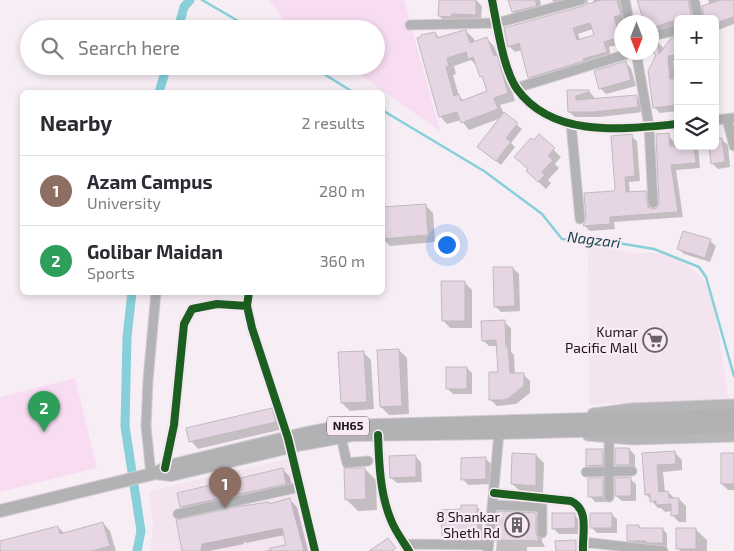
<!DOCTYPE html>
<html lang="en">
<head>
<meta charset="utf-8">
<style>
  body { margin:0; font-family:"Exo 2",sans-serif; background:#f2f2f3; color:#2b2b33 }
  .controls { position:absolute; right:15px; top:15px; display:grid; overflow:hidden; border-radius:8px; box-shadow:0 2px 8px #0003 }
  .controls button { width:45px; height:45px; display:grid; place-items:center; padding:0; border:0; border-bottom:1px solid #e1e1e2; background:#fff; color:#2b2b33; font:25px sans-serif }
  .compass { position:absolute; left:614px; top:15px; width:45px; height:45px; border-radius:50%; background:#fff; box-shadow:0 2px 8px #0003; rotate:180deg }
  .you { position:absolute; left:446px; top:244px; width:18px; height:18px; margin:-12px; border:4px solid #fff; border-radius:50%; background:#1a73e8; box-shadow:0 0 0 8px #1a73e833 }
  .badge { display:grid; place-items:center; width:32px; height:32px; border-radius:50%; background:#0b8043; color:#fff; font-size:16px; font-weight:700 }
  .pin { position:absolute; translate:-50% -41px; filter:drop-shadow(0 1px 2px #0008) }
  .pin::after { content:''; position:absolute; top:26px; width:18px; height:15px; background:inherit; clip-path:polygon(0 0,100% 0,50% 100%) }
  .list { margin:0; padding:0; list-style:none }
  h2 { display:flex; justify-content:space-between; align-items:center; height:65px; margin:0; padding:0 20px; font-size:21px }
  h2 small { font-size:16px; font-weight:400; color:#7c7c81 }
  .list li { display:grid; grid-template-columns:32px 1fr auto; gap:15px; align-items:center; box-sizing:border-box; height:70px; padding:0 20px; border-top:1px solid #e1e1e2 }
  .list b { display:block; font-size:19px; white-space:nowrap }
  .list p { margin:0; font-size:16px; white-space:nowrap; color:#7c7c81 }
  .list em { font-size:16px; font-style:normal; color:#7c7c81 }
  .icon { flex:none; width:28px; height:28px; fill:none; stroke:currentColor; stroke-width:2; stroke-linecap:round; stroke-linejoin:round }
  .map { position:relative; flex:none; width:734px; height:551px; overflow:hidden }
  .search { position:absolute; background:#fff; box-shadow:0 2px 8px #0003; left:20px; top:20px; width:365px; height:55px; display:flex; align-items:center; gap:12px; box-sizing:border-box; padding:0 18px; border-radius:28px; color:#7c7c81; font-size:19px }
  .panel { position:absolute; background:#fff; box-shadow:0 2px 8px #0003; left:20px; top:90px; width:365px; height:205px; border-radius:8px }
  .map>svg:first-child { display:block }
  .built { fill:#f4e4f0 }
  .green { fill:#f8dcf2 }
  .shadow { fill:#0003; fill-rule:evenodd }
  .lines { fill:none; stroke-linecap:round; stroke-linejoin:round }
  .stream { stroke:#87cfd9; stroke-width:2.5 }
  .canal { stroke:#87cfd9; stroke-width:9 }
  .building { fill:#e6d6e3; stroke:#c0babe; fill-rule:evenodd }
  .minor-casing { stroke:#d2ccd0; stroke-width:11 }
  .major-casing { stroke:#d2ccd0; stroke-width:13 }
  .highway-casing { stroke:#d2ccd0; stroke-width:14 }
  .minor { stroke:#b3b2b5; stroke-width:9 }
  .major { stroke:#b6b5b8; stroke-width:11 }
  .highway { stroke:#b2b1b3; stroke-width:12 }
  .cycleway-casing { stroke:#faeaf6; stroke-width:11 }
  .cycleway { stroke:#1b5e20; stroke-width:8 }
  .labels { text-anchor:middle; stroke-width:4.5; stroke-linejoin:round; paint-order:stroke }
  .shield { fill:#faeaf6; stroke:#5f565d; stroke-width:1 }
  .shield-label { font-size:12px; font-weight:bold; fill:#1c171b }
  .poi-label { font-size:14px; fill:#1c171b; stroke:#faeaf6; text-anchor:end }
  .water-label { font-size:15px; font-style:italic; fill:#114248; stroke:#faeaf6 }
</style>
</head>
<body>
<div class="map">
<svg width="734" height="551" viewBox="0 0 734 551">
  <rect width="100%" height="100%" fill="#f6eef4"/>
  <!-- built -->
  <path class="built" d="M588,244L635,253H660L676,259L692,268L706,282L714,303L729,401L589,404Z
    M287,459L309,551H150L153,525L149,491Z"/>
  <!-- green -->
  <path class="green" d="M269,0H404L440,131L348,66H376V29H295L283,20Z
    M75,378L97,468L0,492V397Z"/>
  <!-- shadow -->
  <path class="shadow" d="M440,0H476L482,6L481,20L457,19V22L445,21L439,16Z
    M511,0H540L542,11L519,17L513,12Z
    M552,0H581L558,7Z
    M593,0H622L626,20L619,23L622,32V44L609,47L611,57L535,83L529,77L522,50L515,52L509,46L594,3ZM593,29L595,36L580,40L578,34Z
    M638,0H693L697,19H678V27L652,33V22H645Z
    M708,0H734V24L715,31V19Z
    M466,31L474,39L475,43L486,38L494,46L499,59L504,64L515,101L500,105L504,114L522,129L511,143L515,147L501,165L484,152L501,118L469,130L461,120L447,124L440,116L435,33L440,38ZM471,60L477,66L481,76L485,80L488,92L464,101L459,96L453,75L456,74L454,66Z
    M678,39V61H673L675,79H678V111L660,113L654,107L657,56L652,51V43L658,42L664,49Z
    M625,62L631,68L636,86L606,94L601,89L596,71Z
    M569,91H589L594,97L595,100L636,96L642,102L643,112L600,117H575L569,112Z
    M668,135L673,141H678V146H698L700,168L676,170L683,217L614,222L615,229L590,231L585,226L614,192L631,136L637,141L640,181L629,182L630,193H646L651,198L652,211L658,209L660,203Z
    M539,136L561,157L555,164L559,168L548,180L551,183L546,189L535,179L529,169Z
    M722,140L728,145L730,167L718,169L712,163L715,146Z
    M425,205L433,213L435,242L390,246L382,238Z
    M710,241L716,246L710,262L684,254L679,249Z
    M513,268L519,274L520,311L501,312L495,306Z
    M464,282L472,290V328H450L443,320Z
    M504,322L511,328V352L514,355L515,375L523,374L530,381V393L516,404L497,406L490,399L499,373L498,346H489L483,340Z
    M399,350L407,358L409,414L389,415L381,407Z
    M363,352L371,360L374,409L350,411L342,403Z
    M467,368L472,373V394H453L447,388Z
    M271,410L279,417L283,429L198,449L191,441Z
    M629,449L635,455V470H622L616,465Z
    M602,451L608,456V471H593L587,465Z
    M674,452L682,460V470L663,472L665,492H668L675,499H679L686,506V522H679L672,515V511L665,512L661,508H658L646,494L643,455Z
    M734,454V490H728L722,484Z
    M536,455L544,463L543,493L520,491L512,484Z
    M415,456L421,462L422,482L397,483L391,478Z
    M485,458L491,464V484L468,485L463,479Z
    M282,469L290,477L293,491L189,514L182,506Z
    M365,469L376,480L377,510L358,511L346,499Z
    M602,479L608,485V502H595L590,496Z
    M630,479L636,484V501H622L616,496Z
    M290,500L297,507L308,551H264L287,546L285,535L246,543L244,541V544L209,551H186L268,503L270,505Z
    M476,506L482,512L483,542L469,543L466,540L448,541L443,535L462,511Z
    M499,513L535,514L542,521V541L545,547H527V551H496Z
    M611,514L617,519V533H597L592,528Z
    M574,515L580,520V534H559L553,528Z
    M103,523L110,531L116,551H1L0,547V542L58,527L65,534Z
    M639,526L642,529H663L667,534V547H652L650,545H633L628,540Z
    M695,529L707,540V551H680L678,548Z"/>
  <g class="lines">
    <!-- stream -->
    <path class="stream" d="M202,0L252,29
      M311,66L353,92
      M382,110L484,171L542,214L562,239L606,241L654,249L699,267L706,277L734,376"/>
    <!-- canal -->
    <path class="canal" d="M178,29L184,7L190,0
      M159,92L167,66
      M132,292L127,337L125,426L141,531L137,551"/>
  </g>
  <!-- building -->
  <path class="building" d="M439,0H476V15L452,14L451,17L438,16Z
    M508,0H535L537,6L512,12Z
    M587,0L588,4L601,0H617L621,15L614,17L620,37L604,42L607,52L583,59L584,61L528,78L519,43L508,47L504,28L583,6L586,4ZM590,23L594,35L577,40L573,28Z
    M637,0H688L692,19H678L652,28V22H644Z
    M721,0H734V17L715,23V19H705L702,6Z
    M464,30H466L470,43L487,37L494,56L497,55L508,93L494,98L498,109L461,123L457,112L439,117L417,38L421,37V35L435,32L437,38ZM466,52L468,59L473,57L480,77L482,76L487,91L461,101L459,94L454,96L446,67L449,66L447,58Z
    M678,37V55L668,56L670,79L678,78V105L653,108L648,71L656,55L652,52V42L658,41L659,54L671,38Z
    M626,61L631,80L599,89L594,71Z
    M567,90H589V92L576,96V100L637,95L638,107L594,112H568Z
    M504,112L518,123L506,138L511,142L496,161L477,147Z
    M669,133L670,146H694L696,163L671,165L678,212L610,217V224L583,226L586,218L584,193L614,191L615,189L611,136L632,134L635,176L625,177L626,192L646,191L648,207L653,209L657,208L659,203L656,134Z
    M539,134L555,148L548,156L553,160L542,172L545,175L538,182L526,171L528,169L514,157L531,138L534,140Z
    M722,138L725,162L711,164L709,146H715V139Z
    M426,204L428,235L382,239V207Z
    M683,231L711,239L705,258L677,249Z
    M493,267H513L515,306L494,307Z
    M441,281H465V321H442Z
    M505,320L506,347H508L510,373H524V386L509,398L503,400H489V372H498L496,340L482,341L481,321Z
    M399,349L402,406L380,407L377,350Z
    M364,351L367,402L341,403L338,352Z
    M446,367H467V389H446Z
    M272,408L276,422L189,442L186,428Z
    M615,448H629L630,465H615Z
    M586,449H603V465L586,466Z
    M675,451L676,464L657,465L659,492L668,491L669,498H679V515L671,516V504L656,505V501L650,502V494L645,495L642,453Z
    M512,453L536,454V486L511,484Z
    M721,453H734V484H721Z
    M416,455V477L390,478L389,456Z
    M486,457V479L461,480V458Z
    M283,468L286,484L180,507L177,493Z
    M344,468H365L366,499L345,500Z
    M631,477V496H615V478Z
    M588,478H603V497H588Z
    M290,498L304,551H271L270,548L286,545L282,528L202,544L201,551H182L176,520L236,507L269,502V504Z
    M461,505H477L478,537H462V535L442,536L441,510L461,509Z
    M498,511L536,513V533L539,541L495,540Z
    M552,513H575V528L552,529Z
    M590,513H612V528H590Z
    M103,522L110,546L92,551H0V541L58,526L60,534Z
    M627,525H639V528H663V543H646V541H627Z
    M676,528H696V549H676Z
    M388,538L396,548L392,551H369Z
    M576,540V551H556L555,541Z"/>
  <g class="lines">
    <!-- minor casing -->
    <g class="minor-casing">
      <path id="minor" d="M492,0C497,24 503,69 517,89C553,139 624,129 678,124
        M625,0L629,22
        M694,0L699,19
        M410,25L497,23L581,0
        M652,36L678,30
        M636,52L649,126L653,203
        M516,88L634,52
        M727,119L734,146
        M715,120L734,118
        M571,124L580,219
        M249,292L247,306L252,328L288,438L315,551
        M378,435C379,463 380,494 391,520C395,531 403,541 409,551
        M341,437L347,463L368,461
        M609,437V497
        M165,468L174,425L184,324L192,309L217,304L247,306
        M586,472L632,471
        M151,475L146,426L148,380L156,292
        M494,493L571,501C590,510 582,533 583,551
        M492,505L542,507V533
        M178,514L300,487
        M583,542L663,551
        M404,544L487,545
        M488,551L499,433"/>
    </g>
    <!-- major casing -->
    <g class="major-casing">
      <path id="major" d="M593,414L632,409L734,405
        M588,435L632,439L734,436"/>
    </g>
    <!-- highway casing -->
    <g class="highway-casing">
      <path id="highway" d="M156,473L171,475L303,444L352,435L499,433L734,427
        M0,511L156,473L169,466L302,434L344,426L734,415"/>
    </g>
    <!-- minor -->
    <use href="#minor" class="minor"/>
    <!-- major -->
    <use href="#major" class="major"/>
    <!-- highway -->
    <use href="#highway" class="highway"/>
    <!-- cycleway casing -->
    <g class="cycleway-casing">
      <path id="cycleway" d="M492,0C497,24 503,69 517,89C553,139 624,129 678,124
        M249,292L247,306L252,328L288,438L315,551
        M378,435C379,463 380,494 391,520C395,531 403,541 409,551
        M165,468L174,425L184,324L192,309L217,304L247,306
        M494,493L571,501C590,510 582,533 583,551"/>
    </g>
    <!-- cycleway -->
    <use href="#cycleway" class="cycleway"/>
  </g>
  <!-- icons -->
  <defs>
    <g id="supermarket-ring" transform="scale(1.25)"><circle r="9.5" fill="#faeaf6" stroke="#686267" stroke-width="1.5"/><path d="M-6-5.5h2.5l.6 2H6L4.5 2H-2.5L-4.4-4H-6ZM-1.5 3.2a1.3 1.3 0 1 0 .1 0ZM3 3.2a1.3 1.3 0 1 0 .1 0Z" fill="#686267"/></g>
    <g id="building-ring" transform="scale(1.25)"><circle r="9.5" fill="#faeaf6" stroke="#686267" stroke-width="1.5"/><path d="M-4-6H4V6H1V3H-1V6H-4ZM-2.5-4.3h1.7v1.8h-1.7ZM.8-4.3h1.7v1.8H.8ZM-2.5-1h1.7V.8h-1.7ZM.8-1h1.7V.8H.8Z" fill="#686267"/></g>
  </defs>
  <g fill-rule="evenodd">
    <use href="#supermarket-ring" x="655" y="340"/>
    <use href="#building-ring" x="517" y="525"/>
  </g>
  <g class="labels">
    <!-- shield labels -->
    <rect class="shield" x="327" y="416.5" width="42" height="19" rx="4"/>
    <g class="shield-label">
      <text x="348" y="430">NH65</text>
    </g>
    <!-- poi labels -->
    <g class="poi-label">
      <text x="638" y="337">Kumar<tspan x="638" dy="16">Pacific Mall</tspan></text>
      <text x="500" y="522">8 Shankar<tspan x="500" dy="16">Sheth Rd</tspan></text>
    </g>
    <!-- water labels -->
    <g class="water-label">
      <text transform="translate(594 240) rotate(7)" y="5">Nagzari</text>
    </g>
  </g>
</svg>
<div class="controls">
<button>+</button>
<button>−</button>
<button><svg class="icon" aria-label="layers" viewBox="0 0 24 24"><path d="M12 4l9 5-9 5-9-5zM3 14l9 5 9-5"/></svg></button>
</div>
<svg class="compass" viewBox="-18 -18 36 36"><path d="M0-13l5 13h-10z" fill="#e53935"/><path d="M0 13l5-13h-10z" fill="#7c7c81"/></svg>
<div class="you"></div>
<div class="pin badge" style="left:225px;top:508px;background:#8d6e63">1</div>
<div class="pin badge" style="left:44px;top:432px;background:#2e9e5b">2</div>
<div class="search"><svg class="icon" aria-label="search" viewBox="0 0 24 24"><circle cx="10" cy="10" r="6"/><path d="M15 15l6 6"/></svg>Search here</div>
<section class="panel">
<h2>Nearby<small>2 results</small></h2>
<ul class="list">
<li><span class="badge" style="background:#8d6e63">1</span><div><b>Azam Campus</b><p>University</p></div><em>280 m</em></li>
<li><span class="badge" style="background:#2e9e5b">2</span><div><b>Golibar Maidan</b><p>Sports</p></div><em>360 m</em></li>
</ul>
</section>
</div>
</body>
</html>
